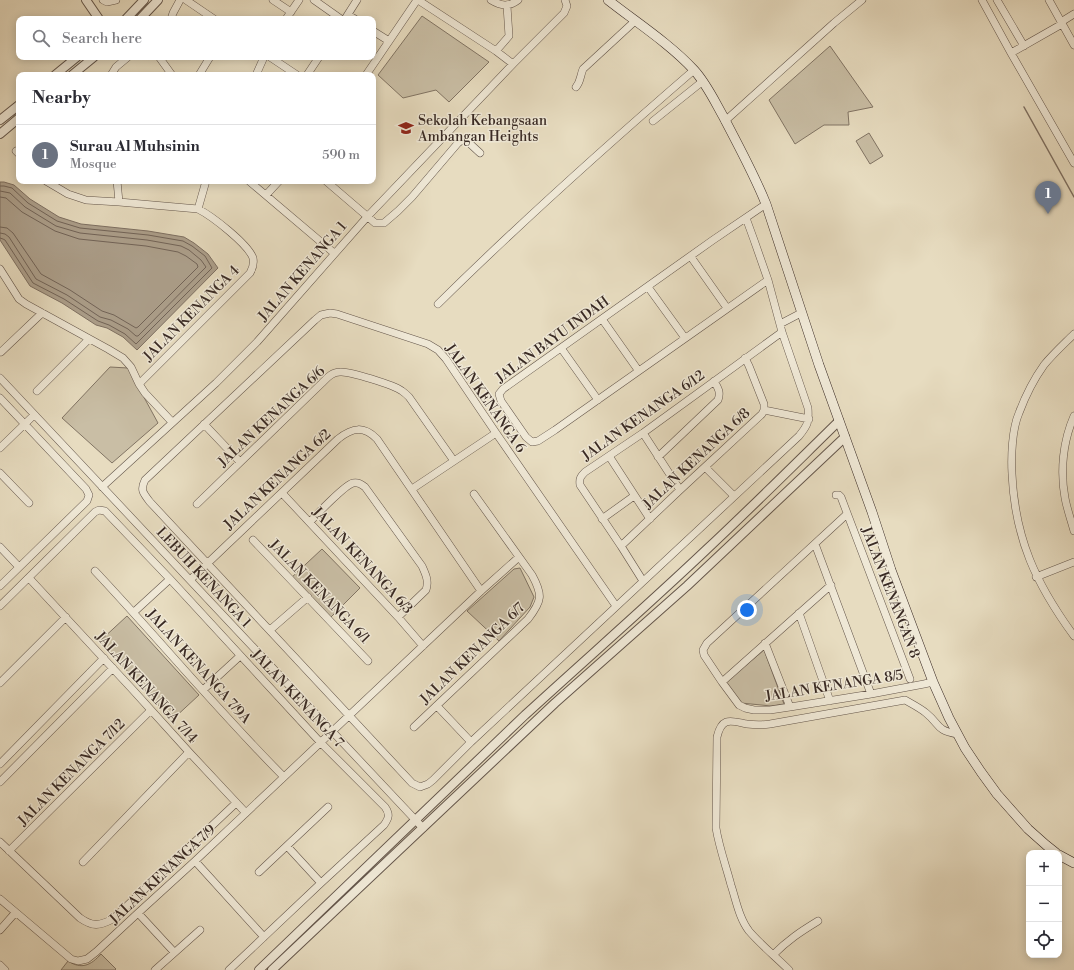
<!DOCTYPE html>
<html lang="en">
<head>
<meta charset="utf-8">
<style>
  body { margin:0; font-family:"Libre Bodoni",serif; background:#f2f2f3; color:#2b2b33 }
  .controls { position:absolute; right:12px; bottom:12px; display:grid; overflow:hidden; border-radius:8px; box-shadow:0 2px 10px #0003 }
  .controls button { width:36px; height:36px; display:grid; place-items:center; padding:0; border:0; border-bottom:1px solid #e1e1e2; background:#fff; color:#2b2b33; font:20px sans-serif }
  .you { position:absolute; left:747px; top:610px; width:14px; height:14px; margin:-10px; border:3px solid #fff; border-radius:50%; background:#1a73e8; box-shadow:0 0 0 6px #1a73e833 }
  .badge { display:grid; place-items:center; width:26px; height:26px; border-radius:50%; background:#b45309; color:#fff; font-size:13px; font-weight:700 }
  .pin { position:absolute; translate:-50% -33px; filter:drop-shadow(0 1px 2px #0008) }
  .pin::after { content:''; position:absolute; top:21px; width:14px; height:12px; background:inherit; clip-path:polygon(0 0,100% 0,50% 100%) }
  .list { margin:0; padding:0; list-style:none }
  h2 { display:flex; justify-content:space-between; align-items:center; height:52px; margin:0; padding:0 16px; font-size:17px }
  h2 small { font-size:13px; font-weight:400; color:#7c7c81 }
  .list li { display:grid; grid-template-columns:26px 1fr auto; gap:12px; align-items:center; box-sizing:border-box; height:60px; padding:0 16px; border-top:1px solid #e1e1e2 }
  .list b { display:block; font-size:15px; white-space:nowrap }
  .list p { margin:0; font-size:13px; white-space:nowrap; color:#7c7c81 }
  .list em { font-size:13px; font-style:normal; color:#7c7c81 }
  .icon { flex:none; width:22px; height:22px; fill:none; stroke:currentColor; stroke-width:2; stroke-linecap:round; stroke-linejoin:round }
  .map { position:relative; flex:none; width:1074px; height:970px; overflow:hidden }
  .search { position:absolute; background:#fff; box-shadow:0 2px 10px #0003; left:16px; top:16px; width:360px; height:44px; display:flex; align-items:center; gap:10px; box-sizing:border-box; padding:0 14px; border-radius:8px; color:#7c7c81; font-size:15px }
  .panel { position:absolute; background:#fff; box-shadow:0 2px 10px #0003; left:16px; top:72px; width:360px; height:112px; border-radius:8px }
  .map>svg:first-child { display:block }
  .green { fill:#c9bea5; stroke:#817464 }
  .water { fill:#ac9f8b; stroke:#7e7062 }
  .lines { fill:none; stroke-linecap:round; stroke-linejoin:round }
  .shore { stroke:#726458; stroke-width:1 }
  .stream { stroke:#7e7062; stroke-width:1.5 }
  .minor-casing { stroke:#64564b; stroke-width:8 }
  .tertiary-casing { stroke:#64564b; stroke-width:10 }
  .secondary-casing { stroke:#392a24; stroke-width:10 }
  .minor { stroke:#efe8d6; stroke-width:7 }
  .tertiary { stroke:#efe8d6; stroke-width:8 }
  .secondary { stroke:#efe8d6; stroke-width:9 }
  .labels { text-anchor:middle; stroke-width:3; stroke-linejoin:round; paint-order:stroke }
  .poi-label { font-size:14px; fill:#392a24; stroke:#efe8d6; text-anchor:start }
  .street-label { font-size:14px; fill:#392a24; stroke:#efe8d6 }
</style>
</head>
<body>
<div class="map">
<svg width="1074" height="970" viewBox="0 0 1074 970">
  <rect width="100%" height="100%" fill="#e7dcc0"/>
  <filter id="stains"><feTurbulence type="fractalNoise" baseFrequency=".005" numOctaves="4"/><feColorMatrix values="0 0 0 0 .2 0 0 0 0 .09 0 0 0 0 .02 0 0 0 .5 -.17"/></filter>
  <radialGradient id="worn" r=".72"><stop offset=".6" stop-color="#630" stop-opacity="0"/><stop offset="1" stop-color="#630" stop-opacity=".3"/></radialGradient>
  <!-- green -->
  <path class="green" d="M422,16L489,62L449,102L436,90L403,98L378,75Z
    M830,46L873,107L848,112L849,125H824L795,144L769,100Z
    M869,133L883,156L870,164L856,141Z
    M110,367L128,368L158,423L112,463L62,418Z
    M322,549L360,588L330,618L291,578Z
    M520,568L534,597L530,607L499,641L467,611L514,569Z
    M127,616L199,695L172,720L100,641Z
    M764,650L784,704L771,706L741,703L726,682Z
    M101,954L116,969L115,970H61L68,961C82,970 91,965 101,954Z"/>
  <!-- water -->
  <path class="water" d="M0,182H4L14,185L30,199L59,217L81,224L148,231L184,237L194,243L208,254L218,268L137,350L123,337L107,328L96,325L62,303L30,286L0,240Z"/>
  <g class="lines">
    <!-- shore -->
    <path class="shore" d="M0,186H4L12,188L28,203L57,221L80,228L148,235L183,241L192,246L205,256L212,268L136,344L125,334L109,325L98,321L64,299L33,283L5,240L3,239L0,238
      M0,191L10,193L25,207L56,226L80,233L147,240L181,246L189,250L201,260L206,267L138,336H136L128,329L111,320L100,317L67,295L36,279L9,237L5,234L0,233
      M0,197L6,198L22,212L55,231L79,239L146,246L178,252L186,256L197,264L198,267L138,327L136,328L114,315L102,311L70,290L41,274L13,233L7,228L0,227"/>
    <!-- stream -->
    <path class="stream" d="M1024,107L1074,197"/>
    <!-- minor casing -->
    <g class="minor-casing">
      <path id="minor" d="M103,0L107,2L116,0
        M186,0L214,19
        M273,0L291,12
        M314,0L341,19
        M418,0L496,51L513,64
        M491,0C501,6 509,7 518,0
        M982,0L1011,53L1074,163
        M997,0L1024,46
        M1049,0L1074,45
        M348,15L355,19
        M171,19L173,13L180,0
        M286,19L299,0
        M345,19L357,0
        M1061,22L1074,14
        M373,31L389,41
        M496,51L509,36L507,6
        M1011,53L1062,24
        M159,57L172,75
        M270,57L297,75
        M111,75L116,67L128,57
        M199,75L210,57
        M256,75L264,57
        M307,75L319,57
        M366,75L417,0
        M576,87C581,81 580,76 583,69L635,21
        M653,121L703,81
        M725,121L834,23L862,0
        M16,151L19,154
        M46,181L68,194L86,200L119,202L198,209C212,216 248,244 253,258C254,263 253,268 250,273L139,384
        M117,181L119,202
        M249,181L334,253
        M326,181L375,223H384L398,211L412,197L458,143L462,140L467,141L480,153
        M266,195L279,181
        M766,204L713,240L503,389L499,394L501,401L526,437L532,442L538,441L555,430L768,280
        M198,209L206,181
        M691,257L727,308
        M0,269L19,299L26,304L108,349L123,358L131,367L139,384L145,393L172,422
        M648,287L685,338
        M438,304C520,223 606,146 694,70
        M602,319L638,370
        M780,324L801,313
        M1074,334C1064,344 1053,354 1044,365C1034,379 1025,397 1019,413C1012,429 1011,457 1012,474C1015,539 1036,584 1074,636
        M561,348L598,400
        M1,352L42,313
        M0,378L423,828
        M37,391L89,339
        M0,398L86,489L89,495L87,501L0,586
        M764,410L809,419
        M1074,416C1063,441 1060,471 1065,498C1067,509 1071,520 1074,531
        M204,424L240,462
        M643,433L680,490
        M0,448L34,415
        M609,456L650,519
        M658,457L718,400C721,392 718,388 714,381
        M705,467L734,496
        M0,473L29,503
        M102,487L216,383L257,342L367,217L513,64L564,13L567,6L565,0
        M412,489L496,433
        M282,493L398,617L423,646
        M836,495H839L841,497L910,679
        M197,504L322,383C327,378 332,372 340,372C349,371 394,385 402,391C405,393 407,395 409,397L454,461
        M847,514L707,643L703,650L704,655L722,682L739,705L745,708L754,710H770L790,707L871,694L924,684L933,682
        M602,519L634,496
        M310,522C317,514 345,485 353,483C358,482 361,484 365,487L422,566C426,575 429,581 426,590L398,617
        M253,540L368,661
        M815,544L871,694
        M621,546L680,490L762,414L764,410V404L749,366L745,358
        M0,547L19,567
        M95,571C159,639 218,711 284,777
        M1036,577L1074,562
        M29,578L132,689L189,752L246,813
        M190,580L338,439C353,427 364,426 377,439L481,591
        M643,581L621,546L580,485C579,478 581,476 585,472L643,433L782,332
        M0,606L95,512L99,510L105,511L170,579L321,743L385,807C390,814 389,818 384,825L321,883L229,970
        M616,606L496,433L446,359L438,350L428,344L337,314L330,313L321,315L315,320L145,480C140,490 143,493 150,502L412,783L420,787L428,784L433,780L471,742L799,436C808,425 809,422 808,408L782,332L768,280L754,240L746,218
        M134,612L170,579
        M799,613L830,701
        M270,630L308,597
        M765,643L790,707
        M722,682L831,585
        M0,683L66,617
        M203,690L240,656
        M437,706L471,742
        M414,727L528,619C542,601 543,595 532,575L474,494
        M0,764L104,658
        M0,782L113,668
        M0,842L80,918C93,927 99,926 113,919L236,803
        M287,846L321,883
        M9,851L151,710
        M195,861L264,937
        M83,862L189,752
        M259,872L328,807
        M0,899L71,959L78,961L87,959L96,952L138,913L195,861L481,591L519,557
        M138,913L174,952
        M0,930L15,913
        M773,955C788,940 800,932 818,921
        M0,965L5,970
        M155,970L200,930
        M789,970C776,957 761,945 749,931C739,918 736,900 731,885C726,866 719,847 716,828L717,737C722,716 731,721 747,724C755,725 762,725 770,724L905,700C912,704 920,708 926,713C941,725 935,730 957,734"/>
    </g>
    <!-- tertiary casing -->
    <g class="tertiary-casing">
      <path id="tertiary" d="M86,0L99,19
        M126,19L144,0
        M140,19L158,0
        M55,75L77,57
        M72,75L94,57
        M0,120L19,105
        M0,134L19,118
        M259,970L525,715C585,660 647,606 706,550C751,508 795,464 839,421
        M272,970L555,703L687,586L845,437"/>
    </g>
    <!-- secondary casing -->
    <g class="secondary-casing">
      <path id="secondary" d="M608,0C636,22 670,44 694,70C706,83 714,100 723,116C738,145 754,174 766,204L819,365L872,512L891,570L933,682L949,718L965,748L981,772L997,794L1028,829L1046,845L1056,853
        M1059,855L1074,863"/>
    </g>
    <!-- minor -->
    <use href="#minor" class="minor"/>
    <!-- tertiary -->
    <use href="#tertiary" class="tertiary"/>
    <!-- secondary -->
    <use href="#secondary" class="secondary"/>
  </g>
  <!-- icons -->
  <defs>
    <g id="school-bare" transform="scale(1.2)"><path d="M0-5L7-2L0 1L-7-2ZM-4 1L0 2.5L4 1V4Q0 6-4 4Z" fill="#8f2418" stroke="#efe8d6" stroke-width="2.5" paint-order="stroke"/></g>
  </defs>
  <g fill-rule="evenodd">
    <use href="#school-bare" x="406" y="128"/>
  </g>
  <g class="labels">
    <!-- poi labels -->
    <g class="poi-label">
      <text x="418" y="125">Sekolah Kebangsaan<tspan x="418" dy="16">Ambangan Heights</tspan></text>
    </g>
    <!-- street labels -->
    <g class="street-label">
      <text transform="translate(302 271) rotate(-49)" y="5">JALAN KENANGA 1</text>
      <text transform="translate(191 313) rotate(-45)" y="5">JALAN KENANGA 4</text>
      <text transform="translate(552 339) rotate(-36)" y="5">JALAN BAYU INDAH</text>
      <text transform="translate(486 398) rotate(55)" y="5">JALAN KENANGA 6</text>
      <text transform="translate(643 415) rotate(-35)" y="5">JALAN KENANGA 6/12</text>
      <text transform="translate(271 416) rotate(-43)" y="5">JALAN KENANGA 6/6</text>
      <text transform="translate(696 458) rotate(-43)" y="5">JALAN KENANGA 6/8</text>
      <text transform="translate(277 479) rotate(-43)" y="5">JALAN KENANGA 6/2</text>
      <text transform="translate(363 560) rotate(47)" y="5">JALAN KENANGA 6/3</text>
      <text transform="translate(204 577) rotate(47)" y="5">LEBUH KENANGA 1</text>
      <text transform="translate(320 591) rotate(46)" y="5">JALAN KENANGA 6/1</text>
      <text transform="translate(891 592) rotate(69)" y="5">JALAN KENANGAN 8</text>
      <text transform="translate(472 653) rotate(-44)" y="5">JALAN KENANGA 6/7</text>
      <text transform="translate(199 666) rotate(48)" y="5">JALAN KENANGA 7/9A</text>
      <text transform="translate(834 685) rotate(-9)" y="5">JALAN KENANGA 8/5</text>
      <text transform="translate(147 687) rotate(48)" y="5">JALAN KENANGA 7/14</text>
      <text transform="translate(298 698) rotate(47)" y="5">JALAN KENANGA 7</text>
      <text transform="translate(71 772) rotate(-45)" y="5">JALAN KENANGA 7/12</text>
      <text transform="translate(162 874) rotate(-43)" y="5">JALAN KENANGA 7/9</text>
    </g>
  </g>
  <rect width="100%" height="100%" filter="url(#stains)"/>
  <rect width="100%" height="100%" fill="url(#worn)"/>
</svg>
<div class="controls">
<button>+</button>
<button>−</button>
<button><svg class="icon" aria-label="locate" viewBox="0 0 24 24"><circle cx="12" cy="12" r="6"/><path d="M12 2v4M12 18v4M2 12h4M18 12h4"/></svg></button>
</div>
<div class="you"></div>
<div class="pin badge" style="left:1048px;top:214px;background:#6b7280">1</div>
<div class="search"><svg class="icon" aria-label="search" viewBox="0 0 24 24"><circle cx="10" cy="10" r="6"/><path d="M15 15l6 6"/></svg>Search here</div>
<section class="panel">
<h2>Nearby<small></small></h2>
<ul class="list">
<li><span class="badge" style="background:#6b7280">1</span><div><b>Surau Al Muhsinin</b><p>Mosque</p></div><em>590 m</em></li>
</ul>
</section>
</div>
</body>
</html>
